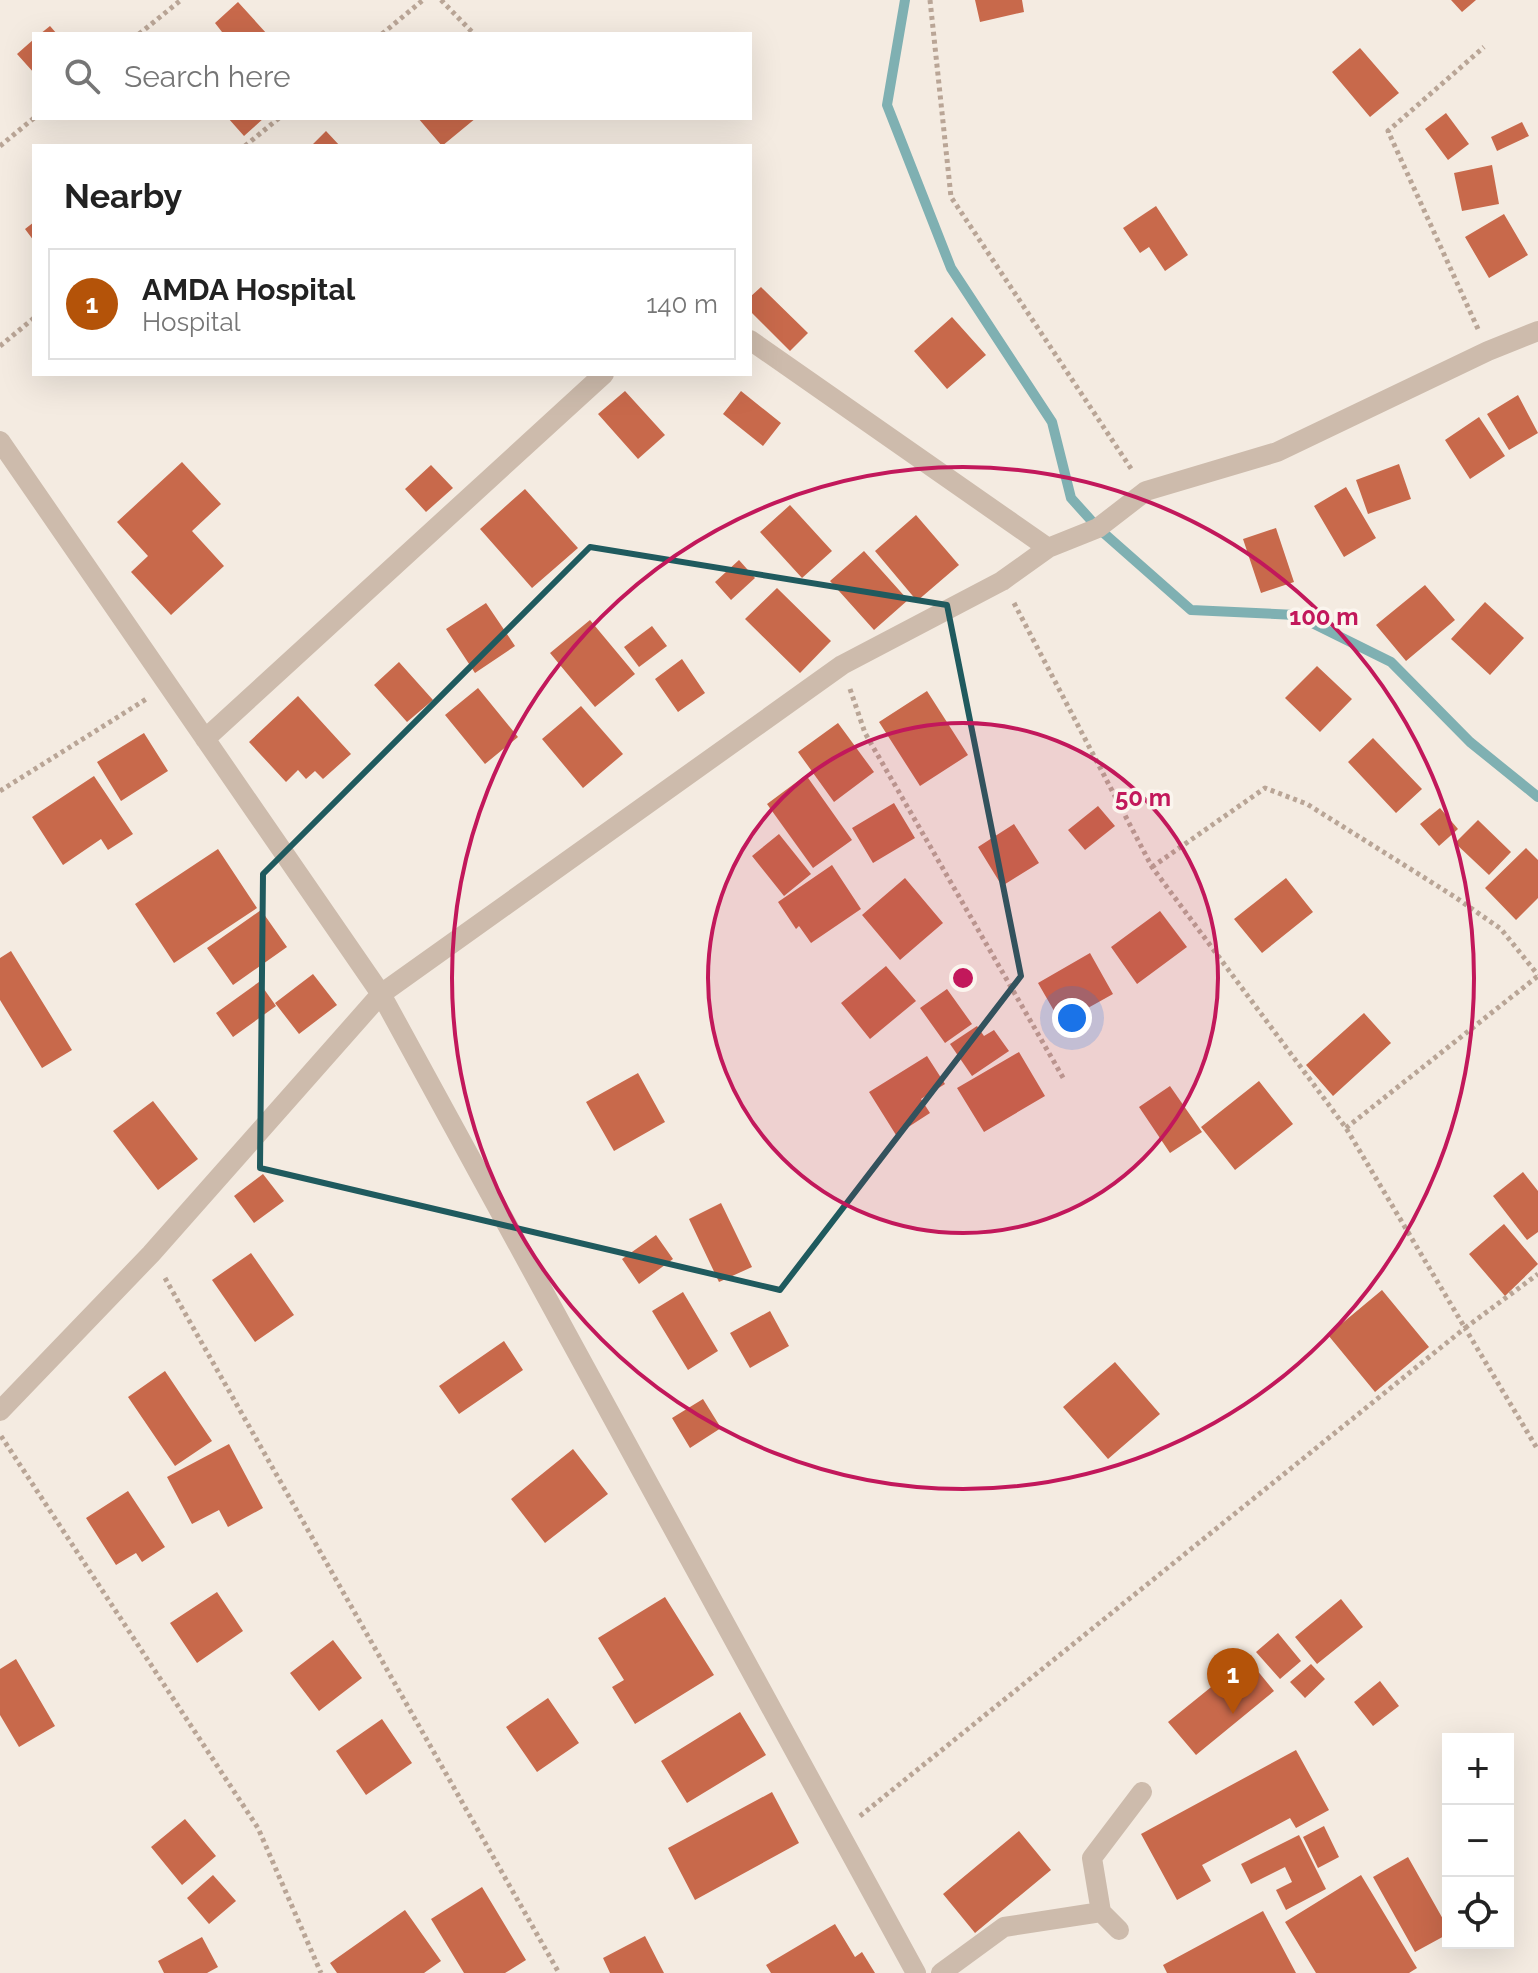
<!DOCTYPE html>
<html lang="en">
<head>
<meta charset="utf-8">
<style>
  body { margin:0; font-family:Raleway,sans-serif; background:#f6f6f6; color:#222 }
  .controls { position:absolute; right:24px; bottom:24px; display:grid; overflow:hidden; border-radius:0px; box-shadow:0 8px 32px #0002 }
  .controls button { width:72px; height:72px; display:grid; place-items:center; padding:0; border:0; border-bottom:2px solid #e0e0e0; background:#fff; color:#222; font:40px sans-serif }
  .you { position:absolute; left:1072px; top:1018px; width:28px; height:28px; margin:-20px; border:6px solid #fff; border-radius:50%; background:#1a73e8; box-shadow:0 0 0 12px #1a73e833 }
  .badge { display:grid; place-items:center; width:52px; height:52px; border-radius:50%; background:#b45309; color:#fff; font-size:26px; font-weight:700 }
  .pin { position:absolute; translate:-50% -66px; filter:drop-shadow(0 2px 4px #0008) }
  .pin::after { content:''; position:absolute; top:42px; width:28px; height:24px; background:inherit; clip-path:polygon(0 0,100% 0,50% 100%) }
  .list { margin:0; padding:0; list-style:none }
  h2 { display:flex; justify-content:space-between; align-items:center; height:104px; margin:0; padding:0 32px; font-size:34px }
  h2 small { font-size:26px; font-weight:400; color:#767676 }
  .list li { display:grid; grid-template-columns:52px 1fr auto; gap:24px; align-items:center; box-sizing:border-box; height:112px; margin:0 16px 16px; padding:0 16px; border:2px solid #e0e0e0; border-radius:0px }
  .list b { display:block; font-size:30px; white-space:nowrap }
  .list p { margin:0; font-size:26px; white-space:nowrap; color:#767676 }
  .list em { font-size:26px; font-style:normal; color:#767676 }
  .icon { flex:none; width:44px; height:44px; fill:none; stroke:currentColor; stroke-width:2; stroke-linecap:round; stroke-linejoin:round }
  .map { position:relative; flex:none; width:1538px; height:1973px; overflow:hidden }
  .search { position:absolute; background:#fff; box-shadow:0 8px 32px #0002; left:32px; top:32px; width:720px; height:88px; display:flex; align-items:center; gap:20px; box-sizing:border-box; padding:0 28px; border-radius:0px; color:#767676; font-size:30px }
  .panel { position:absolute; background:#fff; box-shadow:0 8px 32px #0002; left:32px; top:144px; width:720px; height:232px; border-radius:0px }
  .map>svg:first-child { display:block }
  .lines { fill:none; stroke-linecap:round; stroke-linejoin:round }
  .stream { stroke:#7fb0b2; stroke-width:10 }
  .building { fill:#c8694b }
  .path { stroke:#b9a596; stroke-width:5; stroke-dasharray:4 4; stroke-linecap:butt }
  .street { stroke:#cdbbac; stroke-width:20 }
  .marked { fill:none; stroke:#1f5a5e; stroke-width:6; stroke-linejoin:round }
  .ring { fill:none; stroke:#c2185b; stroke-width:4 }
  .centre { fill:#c2185b; stroke:#fbf5ee; stroke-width:4 }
  .ring-label { font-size:24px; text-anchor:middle; font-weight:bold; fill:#c2185b; stroke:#fbf5ee; stroke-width:7; stroke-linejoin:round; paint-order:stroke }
</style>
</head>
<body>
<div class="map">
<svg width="1538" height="1973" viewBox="0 0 1538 1973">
  <rect width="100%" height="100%" fill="#f4ebe1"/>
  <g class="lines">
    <!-- stream -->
    <path class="stream" d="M905,0L887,105L951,268L1052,422L1071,498L1098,528L1191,610L1296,615L1391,662L1470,742L1538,797"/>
  </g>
  <!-- building -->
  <path class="building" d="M975,0H1022L1024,12L980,22Z
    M1451,0H1476L1462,12Z
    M238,2L267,34H219L222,32L215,23Z
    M50,26L57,34H40Z
    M34,39V73L17,54Z
    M1360,48L1399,93L1370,117L1332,72Z
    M1446,113L1469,144L1448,160L1425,129Z
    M228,118H264L244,136Z
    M418,118H476L442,146Z
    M1522,122L1529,136L1497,151L1491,137Z
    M326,131L340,146H311Z
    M1492,165L1499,204L1462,211L1454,173Z
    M1156,206L1188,255L1165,271L1149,247L1140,253L1123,228Z
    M1504,214L1528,255L1489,278L1465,237Z
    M34,222V241L25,229Z
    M761,287L808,333L790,351L750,311V297Z
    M952,317L986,355L947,389L914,351Z
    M625,391L665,435L638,459L598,414Z
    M741,391L781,423L763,446L723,414Z
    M1518,395L1538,433L1509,450L1487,414Z
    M1479,417L1505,456L1470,479L1445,440Z
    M182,462L221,504L192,531L224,566L171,615L131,572L148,556L117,522Z
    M1399,464L1411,499L1368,514L1356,480Z
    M431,465L453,488L426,512L405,489Z
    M1346,487L1376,538L1344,557L1314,506Z
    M525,489L578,548L532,588L480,529Z
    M790,505L832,551L802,578L760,532Z
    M916,515L959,565L917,601L875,551Z
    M1276,528L1294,582L1261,593L1243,539Z
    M864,551L908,600L874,630L830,581Z
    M739,560L755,578L731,600L715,582Z
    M1425,585L1455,620L1406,661L1376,625Z
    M777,588L831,641L800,673L745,619Z
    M1485,602L1524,638L1490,675L1451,639Z
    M486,603L515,646L475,673L446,629Z
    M590,620L635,674L595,707L550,653Z
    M652,626L667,646L639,667L624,647Z
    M682,659L705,693L678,712L655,679Z
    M399,662L433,700L407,722L374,685Z
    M1317,666L1352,699L1320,732L1285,698Z
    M478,688L518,737L485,764L445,715Z
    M927,691L968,755L920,786L879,722Z
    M298,696L351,754L323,779L315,771L306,779L298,770L286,782L249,742Z
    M581,706L623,754L583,788L542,739Z
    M838,723L874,772L834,802L798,752Z
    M144,733L168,771L121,801L97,762Z
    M1373,738L1422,789L1396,813L1348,762Z
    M806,775L852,840L813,868L767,804Z
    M94,776L133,834L108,850L101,839L63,865L32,817Z
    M894,803L915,838L873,863L852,828Z
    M1098,806L1115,826L1085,850L1068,830Z
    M1440,808L1458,829L1439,846L1420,824Z
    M1478,820L1511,852L1489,875L1455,843Z
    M1014,824L1039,863L1002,886L978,847Z
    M779,834L811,874L784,896L752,856Z
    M1526,848L1538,860V898L1516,920L1485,888Z
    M218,849L257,908L174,963L135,904Z
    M832,865L861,909L811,943L799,926L796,929L778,902Z
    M905,878L943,923L900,960L862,915Z
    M1286,878L1313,912L1262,953L1234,919Z
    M261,910L287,947L233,985L207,948Z
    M1160,911L1187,947L1137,984L1111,947Z
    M11,951L72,1050L42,1068L0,1000V958Z
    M1090,953L1113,994L1061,1023L1038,983Z
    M886,966L916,1001L870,1039L841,1003Z
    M313,974L337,1005L299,1034L275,1003Z
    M259,982L276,1006L233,1037L216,1013Z
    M947,989L972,1024L945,1043L920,1008Z
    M1364,1013L1391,1043L1333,1096L1306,1065Z
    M977,1026L984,1036L994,1030L1009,1051L972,1076L950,1044Z
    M1019,1052L1045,1096L984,1132L957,1088Z
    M927,1056L945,1084L921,1099L930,1113L896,1135L869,1092Z
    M638,1073L665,1122L614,1151L586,1102Z
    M1259,1081L1293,1124L1235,1170L1201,1127Z
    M1170,1086L1202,1132L1170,1153L1139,1107Z
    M153,1101L198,1159L158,1190L113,1131Z
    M1523,1172L1538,1191V1232L1527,1240L1493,1196Z
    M263,1174L284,1201L254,1223L234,1196Z
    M721,1203L752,1267L719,1282L689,1219Z
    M1504,1224L1538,1264L1505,1296L1469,1254Z
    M656,1235L673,1259L639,1284L622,1259Z
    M251,1253L294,1315L255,1342L212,1280Z
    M1382,1290L1429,1347L1375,1392L1328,1335Z
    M683,1292L718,1351L688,1370L652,1311Z
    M770,1311L789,1346L750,1368L730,1333Z
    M504,1341L523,1370L459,1414L439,1386Z
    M1115,1362L1160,1414L1108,1459L1063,1407Z
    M165,1371L212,1441L175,1466L128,1397Z
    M703,1399L721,1428L690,1448L672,1418Z
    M229,1444L263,1508L228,1527L219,1510L192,1524L167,1477Z
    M573,1449L608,1494L545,1543L511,1499Z
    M128,1491L165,1547L142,1562L136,1553L116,1565L86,1518Z
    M217,1592L243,1631L197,1663L170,1623Z
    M665,1597L714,1675L635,1724L612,1687L624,1680L598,1638Z
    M1341,1599L1363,1627L1317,1664L1295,1637Z
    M1278,1633L1301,1661L1280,1679L1256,1652Z
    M333,1640L362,1678L319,1711L290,1673Z
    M1247,1658L1274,1691L1196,1755L1168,1722Z
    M16,1659L55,1726L19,1747L0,1715V1669Z
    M1311,1664L1325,1679L1305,1698L1290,1682Z
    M1380,1681L1399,1706L1373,1726L1354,1702Z
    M548,1698L579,1743L537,1772L506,1727Z
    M740,1712L766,1755L687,1803L661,1761Z
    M382,1719L412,1763L366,1795L336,1751Z
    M1296,1750L1329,1810L1296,1828L1290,1818L1202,1865L1211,1881L1177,1900L1141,1834Z
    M772,1792L799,1843L695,1900L668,1848Z
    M185,1819L216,1856L182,1885L151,1847Z
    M1324,1826L1339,1857L1318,1868L1303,1837Z
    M1019,1831L1051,1870L975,1933L943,1894Z
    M1299,1835L1326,1889L1286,1910L1276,1890L1292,1882L1285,1867L1251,1884L1241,1864Z
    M1408,1857L1448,1928V1934L1415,1952L1373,1877Z
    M213,1875L236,1901L209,1924L187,1898Z
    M1361,1875L1417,1968L1409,1973H1316L1285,1922Z
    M482,1887L526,1960L505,1973H464L431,1919Z
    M405,1910L441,1961L424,1973H337L330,1963Z
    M1263,1911L1296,1973H1167L1163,1965Z
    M835,1924L855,1957L862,1952L875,1973H771L766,1965Z
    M645,1936L664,1973H610L603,1958Z
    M202,1937L218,1967L207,1973H164L158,1961Z"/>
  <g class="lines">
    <!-- path -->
    <path class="path" d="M441,0L474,34
      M930,0L951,197L1132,470
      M139,34L181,0
      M382,34L423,0
      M0,146L34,118
      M245,146L279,118
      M1478,329L1388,131L1484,47
      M0,346L34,318
      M1014,603L1152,867L1346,1128L1465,1328L1538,1274
      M850,689L865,733L1065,1081
      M0,791L148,698
      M1152,867L1265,788L1307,804L1455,897L1501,929L1538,975
      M1346,1128L1538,976
      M165,1278L559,1973
      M1,1436L258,1828L321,1973
      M860,1816L1465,1328L1538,1450"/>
    <!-- street -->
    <path class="street" d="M750,340L1048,548
      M0,441L381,994L916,1973
      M205,739L604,374
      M0,1411L151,1254L381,994L842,665L1002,581L1048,548L1098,528L1146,491L1277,452L1488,351L1538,331
      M1101,1912L1092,1858L1142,1792
      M941,1973L1004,1927L1101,1912L1119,1930"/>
  </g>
  <!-- marked area -->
  <path class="marked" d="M590,547L947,605L1021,976L780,1290L260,1168L263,874Z"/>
  <!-- distance rings -->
  <circle cx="963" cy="978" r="255" fill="#c2185b" fill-opacity=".12"/>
  <g class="ring">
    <circle cx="963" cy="978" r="255"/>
    <circle cx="963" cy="978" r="511"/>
  </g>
  <circle cx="963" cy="978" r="12" class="centre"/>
  <g class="ring-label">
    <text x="1324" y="625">100 m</text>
    <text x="1143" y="806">50 m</text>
  </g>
</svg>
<div class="controls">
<button>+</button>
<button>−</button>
<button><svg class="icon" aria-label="locate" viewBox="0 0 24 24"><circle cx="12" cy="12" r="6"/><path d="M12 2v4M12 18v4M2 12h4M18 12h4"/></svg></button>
</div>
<div class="you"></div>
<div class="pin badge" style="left:1233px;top:1714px">1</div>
<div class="search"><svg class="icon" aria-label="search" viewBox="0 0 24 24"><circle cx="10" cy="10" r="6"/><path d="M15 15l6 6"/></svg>Search here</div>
<section class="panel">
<h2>Nearby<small></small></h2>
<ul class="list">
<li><span class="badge">1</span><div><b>AMDA Hospital</b><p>Hospital</p></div><em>140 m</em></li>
</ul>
</section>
</div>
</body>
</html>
